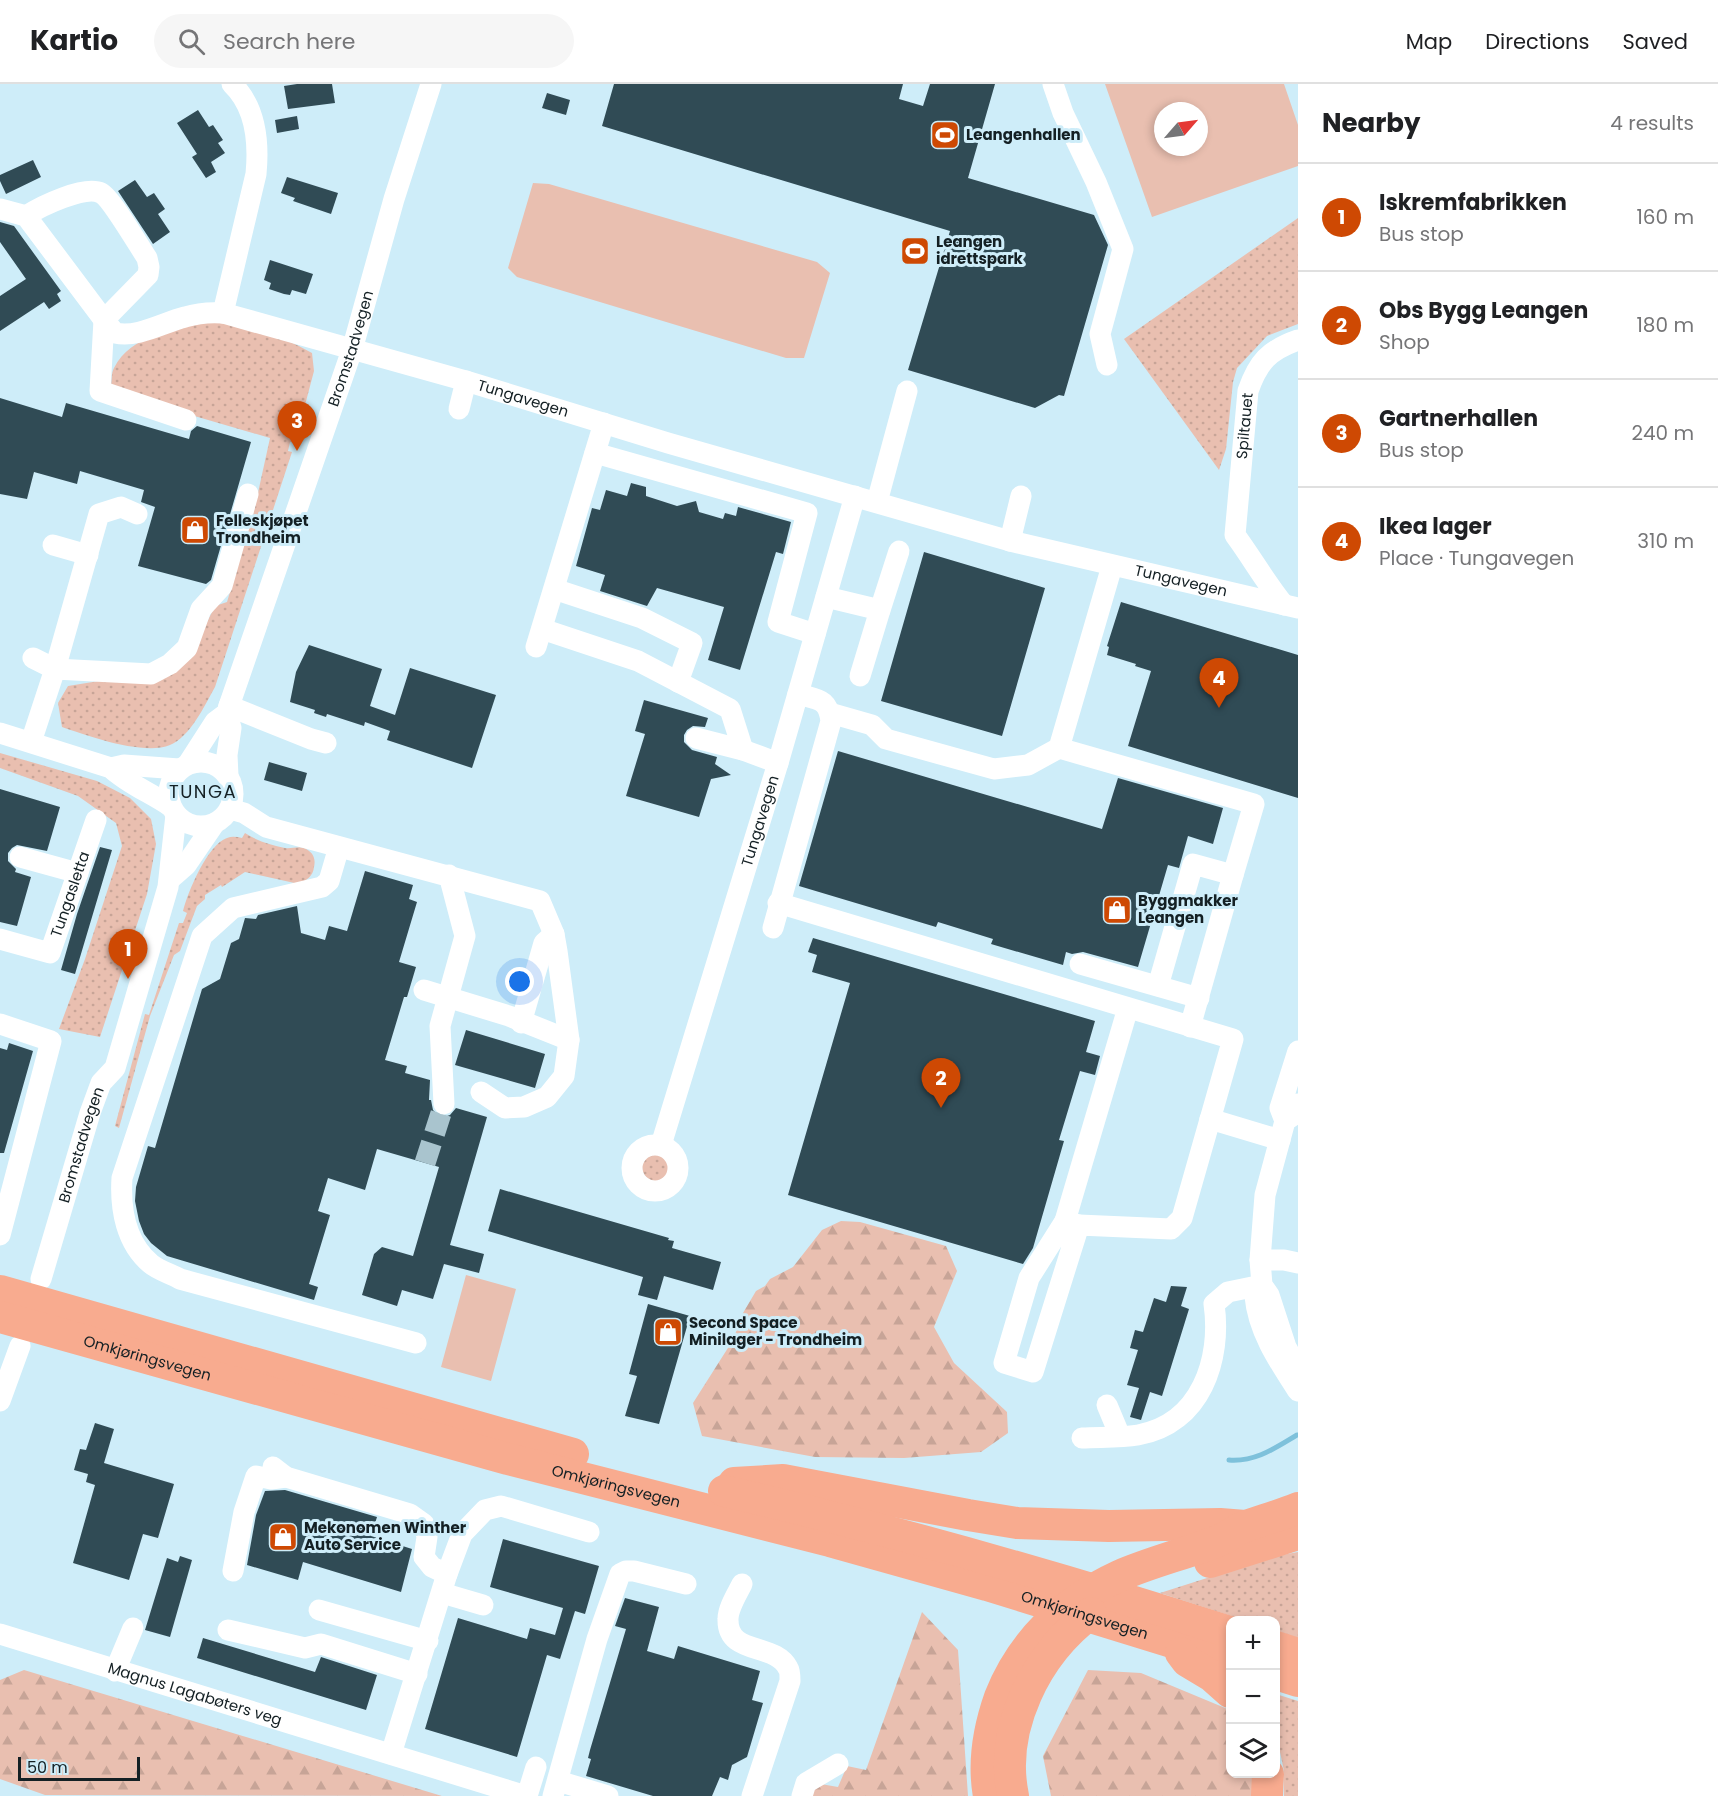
<!DOCTYPE html>
<html lang="en">
<head>
<meta charset="utf-8">
<style>
  body { margin:0; font-family:Poppins,sans-serif; background:#f6f6f6; color:#202124 }
  .controls { position:absolute; right:18px; bottom:18px; display:grid; overflow:hidden; border-radius:12px; box-shadow:0 3px 9px #0003 }
  .controls button { width:54px; height:54px; display:grid; place-items:center; padding:0; border:0; border-bottom:2px solid #e0e0e0; background:#fff; color:#202124; font:30px sans-serif }
  .compass { position:absolute; left:1154px; top:18px; width:54px; height:54px; border-radius:50%; background:#fff; box-shadow:0 3px 9px #0003; rotate:62deg }
  .scale { position:absolute; left:18px; bottom:15px; width:122px; box-sizing:border-box; padding-left:6px; border:3px solid #142024; border-top:0; font-size:16px; line-height:21px; white-space:nowrap; color:#142024; -webkit-text-stroke:4px #ceedf9; paint-order:stroke }
  .you { position:absolute; left:520px; top:898px; width:21px; height:21px; margin:-15px; border:4px solid #fff; border-radius:50%; background:#1a73e8; box-shadow:0 0 0 9px #1a73e833 }
  .badge { display:grid; place-items:center; width:39px; height:39px; border-radius:50%; background:#ce4903; color:#fff; font-size:20px; font-weight:700 }
  .pin { position:absolute; translate:-50% -50px; filter:drop-shadow(0 2px 3px #0008) }
  .pin::after { content:''; position:absolute; top:32px; width:21px; height:18px; background:inherit; clip-path:polygon(0 0,100% 0,50% 100%) }
  .list { margin:0; padding:0; list-style:none }
  h2 { display:flex; justify-content:space-between; align-items:center; height:78px; margin:0; padding:0 24px; font-size:26px }
  h2 small { font-size:20px; font-weight:400; color:#757577 }
  .list li { display:grid; grid-template-columns:39px 1fr auto; gap:18px; align-items:center; box-sizing:border-box; height:108px; padding:0 24px; border-top:2px solid #e0e0e0 }
  .list b { display:block; font-size:22px; white-space:nowrap }
  .list p { margin:0; font-size:20px; white-space:nowrap; color:#757577 }
  .list em { font-size:20px; font-style:normal; color:#757577 }
  .icon { flex:none; width:33px; height:33px; fill:none; stroke:currentColor; stroke-width:2; stroke-linecap:round; stroke-linejoin:round }
  .map { position:relative; flex:none; width:1298px; height:1712px; overflow:hidden }
  header { display:flex; align-items:center; gap:36px; box-sizing:border-box; height:84px; padding:0 30px; background:#fff; border-bottom:2px solid #e0e0e0 }
  header strong { font-size:28px }
  nav { display:flex; gap:33px; margin-inline-start:auto; font-size:21px }
  .search { width:420px; height:54px; background:#f6f6f6; display:flex; align-items:center; gap:15px; box-sizing:border-box; padding:0 21px; border-radius:33px; color:#757577; font-size:22px }
  main { display:flex }
  aside { flex:1; background:#fff }
  .map>svg:first-child { display:block }
  .grass { fill:url(#grass-dots) }
  .forest { fill:url(#forest-firs) }
  .park { fill:#e9bfb0; fill-rule:evenodd }
  .lines { fill:none; stroke-linecap:round; stroke-linejoin:round }
  .stream { stroke:#7ec1db; stroke-width:5 }
  .building { fill:#304b55 }
  .minor-tunnel { stroke:#a9c4ce; stroke-width:21; stroke-dasharray:21 10; stroke-linecap:butt }
  .minor { stroke:#fff; stroke-width:21 }
  .highway { stroke:#f8ab8f; stroke-width:32 }
  .labels { text-anchor:middle; stroke-width:6; stroke-linejoin:round; paint-order:stroke }
  .poi-label { font-size:15px; font-weight:bold; fill:#142024; stroke:#ceedf9; text-anchor:start }
  .street-label { font-size:15px; fill:#142024; stroke:#ceedf9 }
  .quarter-label { font-size:18px; letter-spacing:1.5px; fill:#142024; stroke:#ceedf9 }
</style>
</head>
<body>
<header>
<strong>Kartio</strong>
<div class="search"><svg class="icon" aria-label="search" viewBox="0 0 24 24"><circle cx="10" cy="10" r="6"/><path d="M15 15l6 6"/></svg>Search here</div>
<nav><a>Map</a><a>Directions</a><a>Saved</a></nav>
</header>
<main>
<div class="map">
<svg width="1298" height="1712" viewBox="0 0 1298 1712">
  <defs>
    <pattern id="grass-dots" width="8" height="8" patternUnits="userSpaceOnUse" patternTransform="scale(1.5)"><rect width="8" height="8" fill="#e9bfb0"/><path d="M2 2h.1M6 6h.1" fill="none" stroke="#c7a497" stroke-width="1.8" stroke-linecap="round"/></pattern>
    <pattern id="forest-firs" width="22" height="20" patternUnits="userSpaceOnUse" patternTransform="scale(1.5)"><rect width="22" height="20" fill="#e9bfb0"/><path d="M5 1l3.5 6h-7zM16 11l3.5 6h-7z" fill="#c7a497"/></pattern>
  </defs>
  <rect width="100%" height="100%" fill="#ceedf9"/>
  <!-- grass -->
  <path class="grass" d="M1298,134V240L1267,252L1237,284L1233,298L1226,365L1219,386L1124,255Z
    M209,237C246,243 280,250 312,269L314,287L295,359L290,358L288,367L292,368L215,603C205,621 190,653 170,661C144,672 88,652 62,643L58,619L68,602L105,596L191,570L215,522L227,518L254,427L270,354L191,331L111,302C112,297 111,289 114,284C131,250 176,246 209,237Z
    M0,669L97,697L130,714L151,735L156,760L147,810L100,953L59,945L85,875L122,762L116,739L78,712L0,684Z
    M245,749C257,757 271,761 285,764C291,765 298,762 304,764C313,768 316,774 314,783C313,792 307,796 299,800L245,788L222,803L221,801L205,811V815L197,822L180,867L174,871L150,932L119,1044L115,1042L145,930L149,931L179,839H183L187,829L183,827C188,808 207,761 227,754C232,752 237,753 242,754Z
    M642 1083a14 14 0 1 1 28 0a14 14 0 1 1-28 0Z
    M1298,1468V1554L1276,1547V1536H1244L1160,1509L1276,1472Z
    M1276,1610L1298,1617V1712H1284V1687L1276,1649Z"/>
  <!-- forest -->
  <path class="forest" d="M841,1137L860,1138L946,1162L957,1187L934,1243L954,1279L1007,1328L1008,1349L981,1368L904,1374L815,1373L702,1352L693,1319L733,1256L743,1229L756,1207L765,1202L770,1195L793,1183L822,1146Z
    M922,1528L958,1566L968,1712H810L815,1699L838,1703L847,1682L866,1686Z
    M24,1586L442,1712L45,1711L0,1695V1596Z
    M1088,1586L1141,1589L1230,1626V1690H1257L1256,1712H1051L1043,1672Z"/>
  <!-- park -->
  <path class="park" d="M1105,0H1284L1298,41V82L1152,133ZM1163,27H1199V63H1163Z
    M533,99L549,100L817,178L830,189L804,274H786L517,193L508,184Z
    M466,1191L516,1205L491,1297L441,1283Z"/>
  <g class="lines">
    <!-- stream -->
    <path class="stream" d="M1229,1376C1256,1378 1275,1364 1297,1351"/>
  </g>
  <!-- building -->
  <path class="building" d="M297,0H332L335,19L288,25L284,2Z
    M614,0H903L899,15L923,22L930,0H995L968,94L1094,131L1108,161L1064,312L1059,311L1035,324L908,286L950,147L602,42Z
    M547,9L570,16L566,31L542,24Z
    M198,26L209,43L213,41L223,56L218,59L225,69L211,78L216,88L206,94L192,73L197,70L177,39Z
    M297,32L299,45L277,49L275,36Z
    M33,76L41,93L6,110L0,97V91Z
    M287,93L338,109L331,130L293,117L295,114L281,109Z
    M135,96L147,113L154,109L165,125L158,130L170,148L153,160L118,107Z
    M0,138L14,142L61,207L57,210L61,217L49,225L44,218L0,247V212L26,195L0,158Z
    M270,176L313,190L306,210L292,206L290,211L284,210L269,205L271,199L264,196Z
    M0,314L62,333L66,319L189,355L191,347L197,342L251,358L211,496L206,500L138,482L155,423L141,418L144,406L80,387L77,400L34,388L27,415L0,410Z
    M631,399L646,403V412L677,422L696,417L699,428L723,435L725,429L736,432L738,423L791,438L783,470L776,468L740,586L708,576L724,523L657,504L647,522L600,507L605,491L576,482L592,424L600,426L606,406L627,412Z
    M924,468L1045,504L1002,652L881,617Z
    M1121,518L1298,571V714L1128,662L1151,587L1135,582L1136,580L1107,571L1109,563L1107,562Z
    M309,561L382,585L370,622L395,631L410,584L496,611L472,684L387,656L390,647L365,638L364,642L327,630L326,633L314,629L315,626L290,618L296,588Z
    M644,616L708,634L705,643L693,642L687,646L684,651V658L692,666L717,673L715,680L731,691L711,695L699,733L626,712L645,650L635,647Z
    M838,667L1102,745L1118,694L1223,724L1213,760L1188,752L1179,784L1168,781L1138,883L1083,868L1072,870L1066,868L1063,881L991,860L993,855L938,838L936,843L799,802Z
    M269,678L307,689L302,707L264,696Z
    M0,705L60,723L47,767L17,761L12,764L8,769V777L16,785L15,788L31,793L17,842L0,838Z
    M100,763L112,766L75,890L61,886L77,830Z
    M365,787L413,801L409,815L417,818L399,878L416,883L407,913H404L385,976L407,982L405,989L430,996L429,1016H431L433,1026L438,1031L444,1033L450,1031L456,1024L487,1033L450,1161L484,1170L479,1189L444,1180L433,1215L402,1206L397,1222L362,1211L374,1170L382,1163L413,1172L439,1083L377,1065L365,1106L328,1094L318,1127L330,1131L309,1200L318,1203L314,1216L167,1172L151,1159L144,1150L139,1137L135,1117L136,1103L148,1062L155,1064L202,905L220,895L231,859L239,855L245,834L256,835L258,831L297,822L301,849L325,856L329,842L347,847Z
    M813,854L1095,937L1086,968L1100,972L1095,991L1080,987L1059,1056L1064,1057L1033,1164L1023,1180L788,1111L850,899L812,888L817,871L808,868Z
    M466,946L545,970L535,1004L455,981Z
    M9,959L33,967L4,1069H0V964L7,966Z
    M500,1105L669,1154L668,1156L674,1157L672,1164L721,1178L713,1206L664,1192L657,1216L638,1211L643,1193L488,1147Z
    M1171,1202L1187,1203L1181,1222L1189,1225L1162,1312L1150,1308L1141,1336L1130,1333L1139,1304L1127,1301L1138,1266L1130,1264L1135,1246L1143,1248L1154,1214L1166,1218Z
    M648,1220L690,1232L659,1340L625,1332L637,1292L629,1290Z
    M95,1339L114,1345L104,1379L174,1400L158,1454L143,1450L129,1496L73,1479L95,1401L86,1398L88,1390L74,1386L80,1365L86,1366Z
    M285,1406L377,1433L371,1452L412,1465L401,1508L303,1478L298,1496L247,1481L256,1431L265,1407Z
    M503,1455L599,1482L585,1530L575,1527L560,1575L547,1571L517,1673L425,1645L458,1534L527,1555L530,1544L555,1551L563,1524L490,1503Z
    M180,1472L192,1476L170,1553L145,1546L167,1474L178,1478Z
    M625,1514L659,1523L647,1567L674,1575L678,1562L760,1587L752,1616L763,1619L747,1673L732,1681L728,1696L720,1693L712,1712H653L586,1692L591,1675L588,1674L590,1666L626,1545L615,1542Z
    M203,1554L315,1588L321,1573L377,1591L366,1626L197,1574Z"/>
  <g class="lines">
    <!-- minor-tunnel -->
    <path class="minor-tunnel" d="M425,1079L444,1020"/>
    <!-- minor -->
    <g class="minor">
      <path d="M1053,0L1063,29L1096,98L1123,165L1100,250L1107,281"/>
      <path id="s1" d="M0,125L26,132L104,236L115,249C138,254 162,239 185,233C198,229 210,228 223,229L466,297L668,359L1010,457L1298,524"/>
      <path d="M26,132C41,122 85,101 101,109C111,114 139,162 147,174L149,183L148,191L104,236"/>
      <path d="M223,229L256,90C259,59 256,23 232,0"/>
      <path d="M104,236L100,307L186,336"/>
      <path d="M459,325L466,297"/>
      <path d="M595,369L807,429L778,538L815,550"/>
      <path d="M877,418L907,307"/>
      <path d="M1010,457L1021,412"/>
      <path d="M53,461L88,471"/>
      <path d="M554,505L642,534L692,559L678,598"/>
      <path d="M826,513L880,526L899,467"/>
      <path id="s2" d="M1284,521C1266,499 1252,474 1235,451L1248,307C1258,278 1269,266 1298,256"/>
      <path d="M542,545L638,577L730,625L743,666"/>
      <path d="M536,563L604,339"/>
      <path d="M33,574L55,585L151,590L170,580L187,564L201,525L222,502L248,410"/>
      <path d="M860,592L880,526"/>
      <path d="M229,622L311,655L326,659"/>
      <path d="M227,629L231,644L227,671L228,692"/>
      <path d="M830,629L872,641L886,655L994,685L1028,681L1059,664L1112,482"/>
      <path d="M0,649L111,684C128,700 151,709 170,722"/>
      <path d="M696,654L743,666L778,679"/>
      <path d="M31,658L55,585L99,430L121,423L137,430"/>
      <path d="M1059,664L1254,720L1233,791"/>
      <circle cx="201" cy="710" r="32"/>
      <path id="s3" d="M188,680L215,638L227,629L229,622L352,266L394,115L431,0"/>
      <path d="M111,684L124,681L179,685"/>
      <path d="M230,725L244,729L266,743L540,817L554,850L557,867L569,956L564,992L547,1013L524,1023L505,1024L481,1008"/>
      <path d="M339,763L329,797L322,803L233,824L202,852L122,1094C120,1125 126,1159 151,1180C158,1186 171,1190 180,1195L416,1259"/>
      <path d="M20,773L78,789"/>
      <path d="M170,795L186,781L214,740"/>
      <path d="M778,819L1233,955L1182,1134L1171,1145L1079,1141L1033,1288L1004,1279L1029,1194L1065,1137"/>
      <path d="M773,844L831,637C828,614 818,616 798,610"/>
      <path id="s4" d="M0,855L50,869L96,736"/>
      <path d="M1080,880L1199,914"/>
      <path d="M1158,902L1193,780L1233,791L1190,943"/>
      <path d="M424,906L509,932L569,956"/>
      <path d="M521,939L544,859L554,850"/>
      <path d="M0,940L51,957L0,1151"/>
      <path d="M444,1020L440,942L465,852L449,791"/>
      <path d="M1298,1020L1295,1030L1285,1037L1265,1111L1260,1176L1262,1201L1269,1211L1286,1263L1298,1285"/>
      <path d="M1210,1035L1280,1056"/>
      <path d="M1285,1037L1280,1024L1298,967"/>
      <circle cx="655" cy="1084" r="23"/>
      <path id="s5" d="M661,1061L778,679L855,412"/>
      <path d="M1079,1141L1065,1137L1128,924"/>
      <path d="M1260,1176H1284L1298,1179"/>
      <path id="s6" d="M41,1195L90,1029L101,999L115,984L168,803L176,731"/>
      <path d="M1262,1201L1255,1212C1258,1247 1279,1278 1298,1307"/>
      <path d="M0,1317L20,1262"/>
      <path d="M1107,1321L1120,1352"/>
      <path d="M1082,1354C1101,1353 1120,1354 1138,1351C1201,1340 1222,1275 1214,1220L1228,1208L1262,1201"/>
      <path d="M273,1383L286,1393L410,1430L424,1440L427,1453L424,1473L432,1483L447,1490"/>
      <path d="M233,1487L244,1428L256,1392L271,1395L286,1393"/>
      <path d="M742,1500C737,1510 728,1524 728,1535C727,1572 775,1558 788,1584C790,1587 790,1593 790,1597L752,1712"/>
      <path d="M442,1509L483,1521"/>
      <path d="M319,1526L428,1557"/>
      <path d="M228,1546L305,1564L321,1560L417,1590"/>
      <path id="s7" d="M0,1550L526,1712"/>
      <path d="M115,1587L133,1544"/>
      <path d="M391,1670L447,1490L462,1450L485,1426L501,1422L589,1448"/>
      <path d="M558,1697L608,1712"/>
      <path d="M527,1712L536,1683"/>
      <path d="M553,1712L597,1555L620,1490L626,1487H634L686,1500"/>
      <path d="M802,1712L806,1699L838,1680"/>
    </g>
    <!-- highway -->
    <g class="highway">
      <path d="M0,1207L573,1370"/>
      <path id="s8" d="M0,1233L508,1375L830,1457L987,1501L1230,1576"/>
      <path d="M734,1399L783,1396L968,1431L1017,1439L1109,1442L1220,1440L1245,1442"/>
      <path d="M724,1407C894,1446 1064,1495 1230,1548"/>
      <path d="M1210,1478L1298,1450"/>
      <path d="M1276,1563L1298,1570"/>
      <path d="M1181,1569L1187,1577L1212,1592L1230,1608"/>
      <path d="M1276,1590L1298,1597"/>
      <path d="M989,1712C983,1679 989,1644 1000,1613C1022,1557 1065,1517 1119,1492C1151,1478 1185,1470 1218,1457C1228,1453 1236,1446 1246,1442C1263,1436 1281,1431 1298,1424"/>
      <path d="M1013,1712C999,1644 1036,1570 1091,1529"/>
      <path d="M1267,1712L1268,1690"/>
    </g>
  </g>
  <!-- icons -->
  <defs>
    <g id="stadium-square" transform="scale(1.5)"><rect x="-9" y="-9" width="18" height="18" rx="4" fill="#ce4903" stroke="#ceedf9"/><path d="M0-5a6.5 5 0 1 0 0 10a6.5 5 0 1 0 0-10ZM-3.5-1.8h7v3.6h-7Z" fill="#fff"/></g>
    <g id="shop-square" transform="scale(1.5)"><rect x="-9" y="-9" width="18" height="18" rx="4" fill="#ce4903" stroke="#ceedf9"/><path d="M-5-2.5h2.3a2.7 3.5 0 0 1 5.4 0H5L5.5 6h-11ZM-1.5-2.5h3a1.5 2.3 0 0 0-3 0Z" fill="#fff"/></g>
  </defs>
  <g fill-rule="evenodd">
    <use href="#stadium-square" x="945" y="51"/>
    <use href="#stadium-square" x="915" y="167"/>
    <use href="#shop-square" x="195" y="446"/>
    <use href="#shop-square" x="1117" y="826"/>
    <use href="#shop-square" x="668" y="1248"/>
    <use href="#shop-square" x="283" y="1453"/>
  </g>
  <g class="labels">
    <!-- poi labels -->
    <g class="poi-label">
      <text x="966" y="56">Leangenhallen</text>
      <text x="936" y="163">Leangen<tspan x="936" dy="17">idrettspark</tspan></text>
      <text x="216" y="442">Felleskjøpet<tspan x="216" dy="17">Trondheim</tspan></text>
      <text x="1138" y="822">Byggmakker<tspan x="1138" dy="17">Leangen</tspan></text>
      <text x="689" y="1244">Second Space<tspan x="689" dy="17">Minilager - Trondheim</tspan></text>
      <text x="304" y="1449">Mekonomen Winther<tspan x="304" dy="17">Auto Service</tspan></text>
    </g>
    <!-- street labels -->
    <g class="street-label">
      <text dy="5" stroke="none"><textPath href="#s3" startOffset="450">Bromstadvegen</textPath></text>
      <text dy="5" stroke="none"><textPath href="#s1" startOffset="597">Tungavegen</textPath></text>
      <text dy="5" stroke="none"><textPath href="#s2" startOffset="195">Spiltauet</textPath></text>
      <text dy="5" stroke="none"><textPath href="#s1" startOffset="1280">Tungavegen</textPath></text>
      <text dy="5" stroke="none"><textPath href="#s5" startOffset="339">Tungavegen</textPath></text>
      <text dy="5" stroke="none"><textPath href="#s4" startOffset="114">Tungasletta</textPath></text>
      <text dy="5" stroke="none"><textPath href="#s6" startOffset="140">Bromstadvegen</textPath></text>
      <text dy="5" stroke="none"><textPath href="#s8" startOffset="153">Omkjøringsvegen</textPath></text>
      <text dy="5" stroke="none"><textPath href="#s8" startOffset="639">Omkjøringsvegen</textPath></text>
      <text dy="5" stroke="none"><textPath href="#s8" startOffset="1125">Omkjøringsvegen</textPath></text>
      <text dy="5" stroke="none"><textPath href="#s7" startOffset="204">Magnus Lagabøters veg</textPath></text>
    </g>
    <!-- quarter labels -->
    <g class="quarter-label">
      <text x="203" y="714">TUNGA</text>
    </g>
  </g>
</svg>
<div class="controls">
<button>+</button>
<button>−</button>
<button><svg class="icon" aria-label="layers" viewBox="0 0 24 24"><path d="M12 4l9 5-9 5-9-5zM3 14l9 5 9-5"/></svg></button>
</div>
<svg class="compass" viewBox="-18 -18 36 36"><path d="M0-13l5 13h-10z" fill="#e53935"/><path d="M0 13l5-13h-10z" fill="#757577"/></svg>
<div class="scale">50 m</div>
<div class="you"></div>
<div class="pin badge" style="left:128px;top:895px">1</div>
<div class="pin badge" style="left:941px;top:1024px">2</div>
<div class="pin badge" style="left:297px;top:367px">3</div>
<div class="pin badge" style="left:1219px;top:624px">4</div>
</div>
<aside>
<h2>Nearby<small>4 results</small></h2>
<ul class="list">
<li><span class="badge">1</span><div><b>Iskremfabrikken</b><p>Bus stop</p></div><em>160 m</em></li>
<li><span class="badge">2</span><div><b>Obs Bygg Leangen</b><p>Shop</p></div><em>180 m</em></li>
<li><span class="badge">3</span><div><b>Gartnerhallen</b><p>Bus stop</p></div><em>240 m</em></li>
<li><span class="badge">4</span><div><b>Ikea lager</b><p>Place · Tungavegen</p></div><em>310 m</em></li>
</ul>
</aside>
</main>
</body>
</html>
